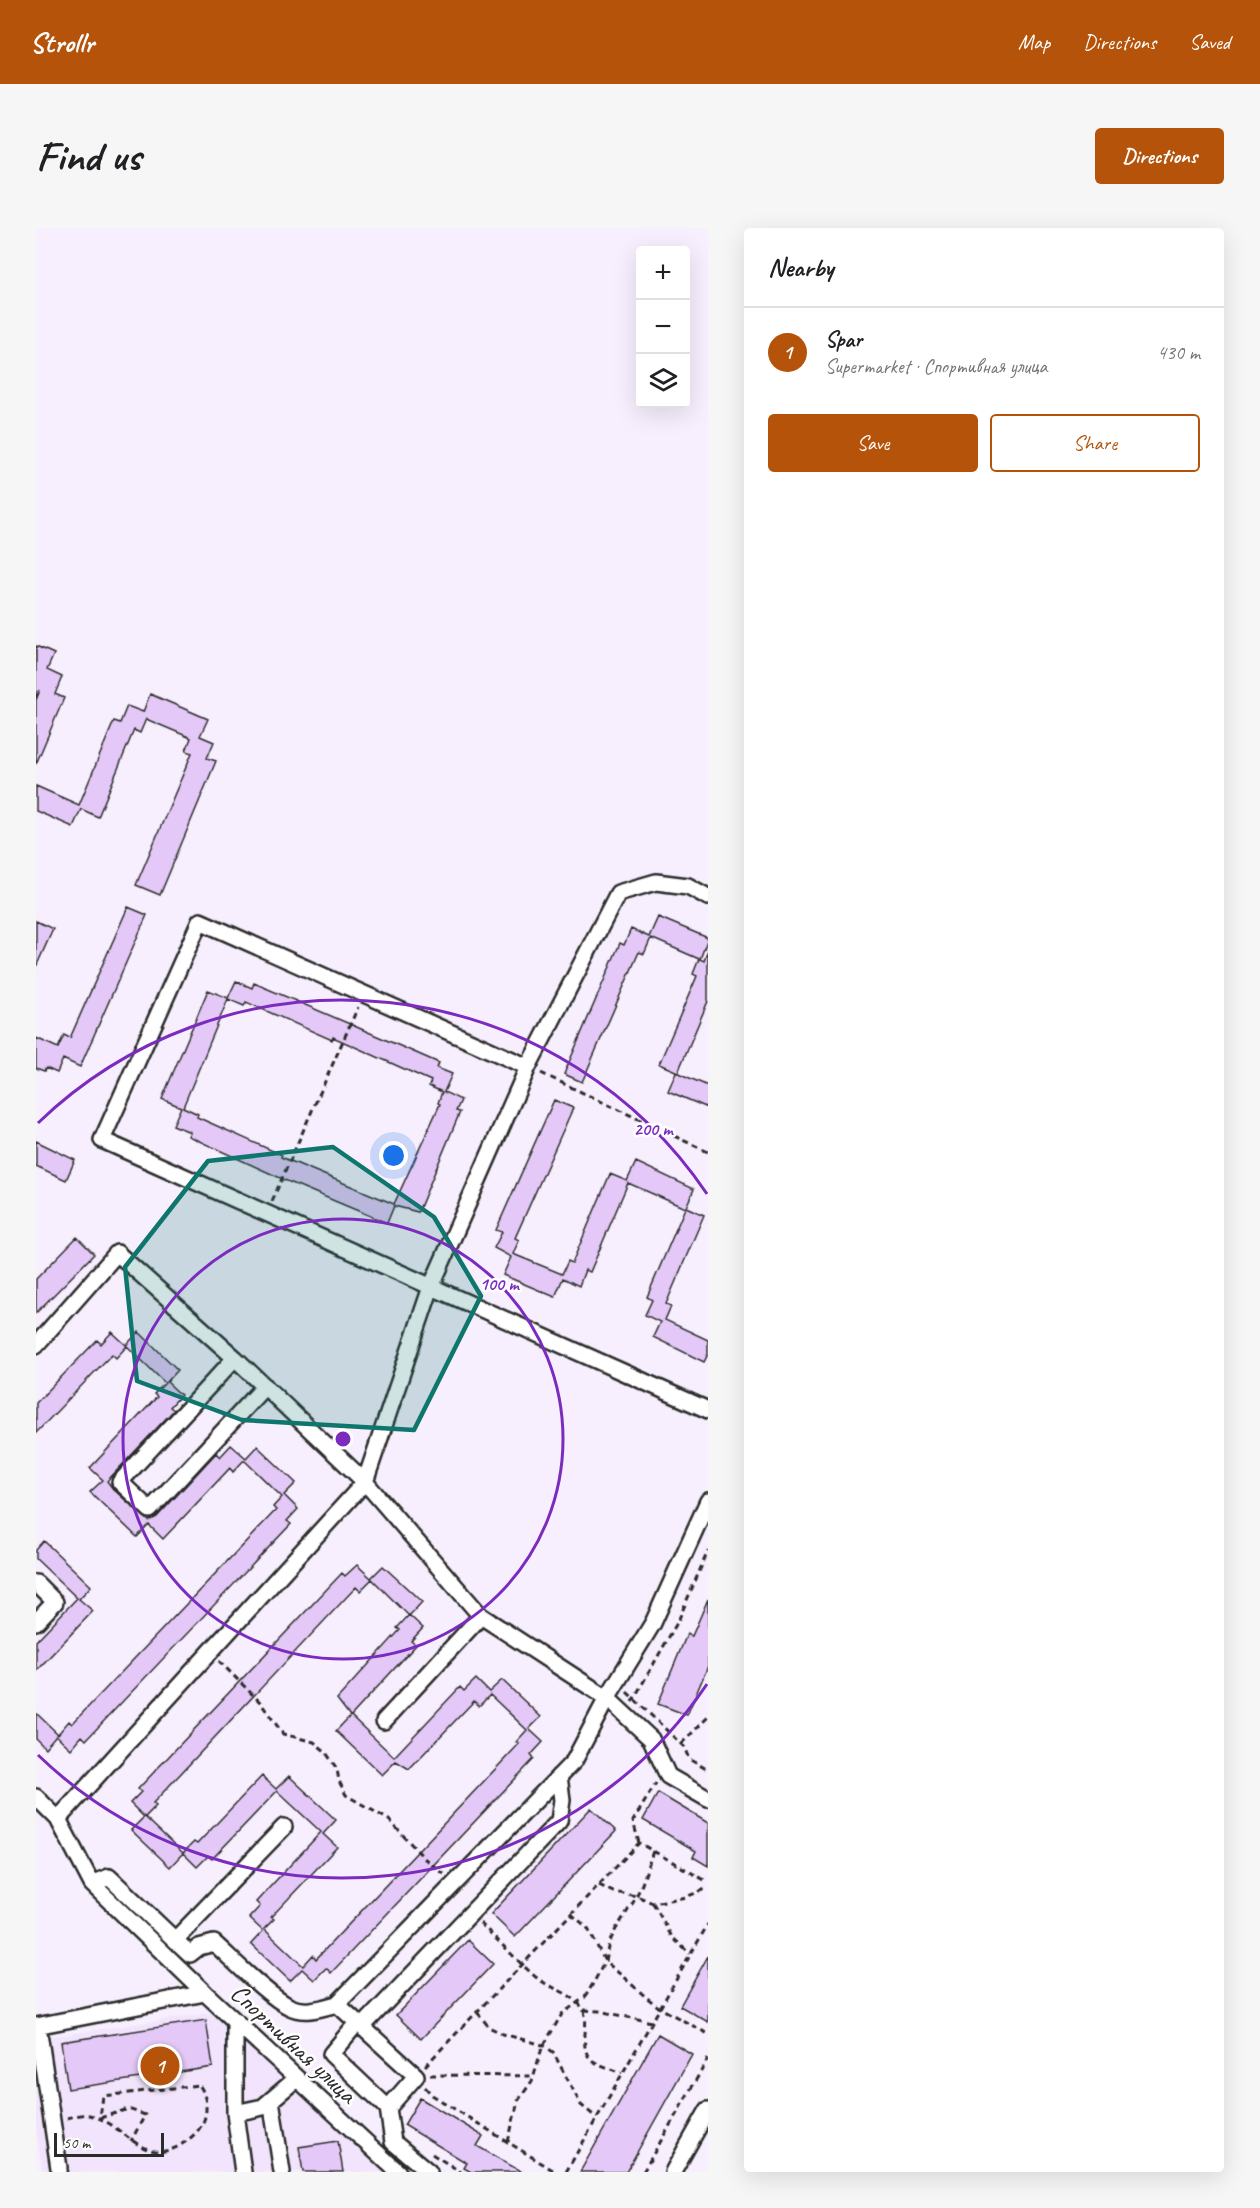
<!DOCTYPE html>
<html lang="en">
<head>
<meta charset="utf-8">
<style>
  body { margin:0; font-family:Caveat,sans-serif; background:#f6f6f6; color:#202124 }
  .controls { position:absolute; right:18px; top:18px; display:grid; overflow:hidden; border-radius:6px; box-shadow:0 6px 24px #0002 }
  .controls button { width:54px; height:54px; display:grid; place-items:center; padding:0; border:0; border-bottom:2px solid #e0e0e0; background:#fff; color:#202124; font:30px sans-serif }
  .scale { position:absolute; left:18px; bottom:15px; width:110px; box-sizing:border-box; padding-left:6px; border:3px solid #2b2b2b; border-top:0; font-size:16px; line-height:21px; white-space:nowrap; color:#2b2b2b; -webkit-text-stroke:4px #fff; paint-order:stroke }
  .you { position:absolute; left:358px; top:928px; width:21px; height:21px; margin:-15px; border:4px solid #fff; border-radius:50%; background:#1a73e8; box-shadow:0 0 0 9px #1a73e833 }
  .badge { display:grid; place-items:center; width:39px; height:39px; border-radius:50%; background:#b45309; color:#fff; font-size:20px; font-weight:700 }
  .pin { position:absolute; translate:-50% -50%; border:3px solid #fff; box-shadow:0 2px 6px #0006 }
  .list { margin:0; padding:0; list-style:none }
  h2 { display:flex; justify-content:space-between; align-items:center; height:78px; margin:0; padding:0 24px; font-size:26px }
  h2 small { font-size:20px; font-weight:400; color:#757577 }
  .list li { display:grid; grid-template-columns:39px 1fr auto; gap:18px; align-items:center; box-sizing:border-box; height:90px; padding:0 24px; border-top:2px solid #e0e0e0 }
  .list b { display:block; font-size:22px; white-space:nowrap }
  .list p { margin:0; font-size:20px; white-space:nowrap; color:#757577 }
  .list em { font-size:20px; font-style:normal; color:#757577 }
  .actions { display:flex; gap:12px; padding:18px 24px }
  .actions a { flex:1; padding:14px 0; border:2px solid #b45309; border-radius:6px; text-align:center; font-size:21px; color:#b45309 }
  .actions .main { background:#b45309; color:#fff }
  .icon { flex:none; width:33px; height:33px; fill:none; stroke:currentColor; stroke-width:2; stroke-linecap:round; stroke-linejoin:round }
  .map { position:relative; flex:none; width:672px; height:1944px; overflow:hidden; border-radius:6px }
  header { display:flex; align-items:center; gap:36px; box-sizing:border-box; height:84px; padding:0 30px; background:#b45309; color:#fff }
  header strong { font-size:28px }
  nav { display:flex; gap:33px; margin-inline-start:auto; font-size:21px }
  .intro { display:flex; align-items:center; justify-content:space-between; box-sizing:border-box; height:144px; padding:0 36px }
  h1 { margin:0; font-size:42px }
  .button { padding:15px 27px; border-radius:6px; background:#b45309; color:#fff; font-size:21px; font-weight:700 }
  main { display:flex; gap:36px; padding:0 36px }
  aside { flex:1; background:#fff; border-radius:6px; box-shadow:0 6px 24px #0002 }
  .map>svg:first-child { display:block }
  .built { fill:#f1e4fc }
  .building { fill:#e4c9f8; stroke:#2b2b2b; stroke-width:1.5; fill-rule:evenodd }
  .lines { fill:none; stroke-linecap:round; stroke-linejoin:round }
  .minor-casing { stroke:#2b2b2b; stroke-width:20 }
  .path { stroke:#2b2b2b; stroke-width:3; stroke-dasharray:6 4.5; stroke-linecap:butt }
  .minor { stroke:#fff; stroke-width:15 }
  .marked { fill:#0f766e; fill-opacity:0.2; stroke:#0f766e; stroke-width:4.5; stroke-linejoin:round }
  .ring { fill:none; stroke:#7b2cbf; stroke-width:3 }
  .labels { text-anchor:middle; stroke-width:5; stroke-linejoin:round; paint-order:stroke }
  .street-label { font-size:26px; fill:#2b2b2b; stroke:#fff }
  .centre { fill:#7b2cbf; stroke:#fff; stroke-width:3 }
  .ring-label { font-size:18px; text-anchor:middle; font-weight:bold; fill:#7b2cbf; stroke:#fff; stroke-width:5; stroke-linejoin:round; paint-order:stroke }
</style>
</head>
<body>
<header>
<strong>Strollr</strong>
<nav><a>Map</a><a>Directions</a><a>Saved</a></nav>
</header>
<div class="intro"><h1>Find us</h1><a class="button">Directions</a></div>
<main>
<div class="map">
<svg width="672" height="1944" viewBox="0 0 672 1944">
  <rect width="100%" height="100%" fill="#f7effd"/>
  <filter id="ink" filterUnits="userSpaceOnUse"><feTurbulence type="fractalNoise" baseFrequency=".0167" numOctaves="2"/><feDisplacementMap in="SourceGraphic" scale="12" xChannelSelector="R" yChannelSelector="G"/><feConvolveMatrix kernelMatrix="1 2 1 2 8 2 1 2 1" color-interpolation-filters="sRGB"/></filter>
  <g filter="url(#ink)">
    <!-- built -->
    <path class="built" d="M180,1784L348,1944H7L0,1901V1811Z"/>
    <!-- building -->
    <path class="building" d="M0,418L18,426L11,442L26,449L19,466L28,470L0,536V472L4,462L0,469Z
      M114,466L172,491L164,508L178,514L171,530L180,533L124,667L100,657L156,525L150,523L155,510L110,491L104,505L98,502L62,589L45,581L37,599L0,583V558L43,577L78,493L84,495L91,478L107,484Z
      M92,679L111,687L44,839L27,831L21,845L10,840L8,843L0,840V810L22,820L28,807L34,810Z
      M622,689L672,710L664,731L668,733L672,722V773L642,844L623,836L661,748L657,746L663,731L615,710L608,726L603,724L546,854L528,846L584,715L588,717L595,701L613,709Z
      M0,693L17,701L0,739Z
      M200,753L216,760L218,755L316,797L403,835L401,840L416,846L408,864L425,872L420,883L424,884L382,984L358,978L351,995L251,953L152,908L154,904L137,897L145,879L126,871L172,762L192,770ZM192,771L208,778L210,774L296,812L297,809L395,853L393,858L406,864L402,875L404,876L358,976L245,929L246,927L161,889L162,886L147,879Z
      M640,844L672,858V880L632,863Z
      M518,872L537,880L479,1010L483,1012L477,1026L526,1046L532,1033L536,1035L574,946L591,953L600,934L658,961L650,979L668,987L630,1076L635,1078L629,1092L672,1112V1126L668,1134L617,1109L624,1094L609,1087L616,1072L611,1069L649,980L592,955L554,1044L549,1042L543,1058L527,1050L519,1069L467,1047L475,1029L458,1020L466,1004L460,1002Z
      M0,913L39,932L30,952L0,938Z
      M41,1009L58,1026L0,1085V1051Z
      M76,1104L90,1117L103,1104L142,1142L131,1154L145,1167L134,1179L138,1182L71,1253L77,1261L113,1293L121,1289L180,1225L184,1229L195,1217L210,1230L221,1218L260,1255L248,1267L262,1281L251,1293L255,1296L50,1512L46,1508L35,1521L20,1507L9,1520L0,1511V1485L22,1506L33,1493L36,1496L240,1282L237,1279L246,1269L208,1232L197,1244L194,1240L127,1311L113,1297L101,1309L54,1264L67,1252L54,1240L121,1169L118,1166L129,1155L91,1118L80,1130L76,1126L0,1205V1175L61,1112L65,1116Z
      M8,1313L55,1358L43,1371L57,1383L0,1443V1413L41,1370L0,1331V1322Z
      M321,1337L335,1350L347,1338L386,1374L373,1388L336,1351L324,1363L320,1359L117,1575L120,1578L109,1589L147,1625L158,1614L161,1616L226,1548L240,1561L253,1548L300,1592L287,1606L301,1619L235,1689L238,1691L228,1701L267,1738L277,1727L280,1731L483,1516L480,1514L491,1502L454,1467L443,1478L438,1473L373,1541L360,1533L346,1547L300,1503L314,1488L301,1471L364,1402L361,1400L373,1387L387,1400L375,1413L380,1417L315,1488L358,1529L424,1459L428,1463L440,1451L453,1464L466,1452L505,1489L493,1501L507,1514L495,1527L498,1531L295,1745L290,1740L278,1752L266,1741L254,1753L215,1716L227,1703L213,1690L224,1678L220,1674L285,1604L241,1563L176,1631L172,1628L161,1639L147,1625L134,1639L95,1602L108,1589L94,1575L105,1564L102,1561L306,1345L309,1348Z
      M672,1371V1438L651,1487L622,1476L651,1406L656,1408Z
      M622,1565L672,1595V1638L657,1629L660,1623L607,1592Z
      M555,1580L580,1603L479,1709L455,1686Z
      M432,1712L457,1736L385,1811L360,1787Z
      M672,1728V1794L644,1778Z
      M170,1792L177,1839L32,1861L25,1814Z
      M622,1806L656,1826L590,1944H544Z
      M384,1870L447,1908L441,1918L486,1944H435L428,1940L431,1935L368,1897Z
      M302,1913L307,1944H267L263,1919Z"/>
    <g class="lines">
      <!-- minor casing -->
      <g class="minor-casing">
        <path id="minor" d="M492,839L164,693L66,912L672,1182
          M0,1117L81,1025L199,1130L329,1254L445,1388L571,1470L617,1395L672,1273
          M199,1130L84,1254L114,1282L229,1158
          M0,1355L19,1374L0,1394
          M348,1493L445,1388
          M0,1569L22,1591L56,1656L169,1765
          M22,1591L329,1254L395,1059L492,839L582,665L620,654L652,658L672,669
          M56,1656L73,1649L139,1712L248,1599
          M139,1712L154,1726L163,1719L178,1715C197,1732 233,1769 254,1779C269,1786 286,1780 301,1776L380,1848L352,1880L295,1826L321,1795
          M301,1776L538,1533L571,1470L615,1511L632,1548L672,1571
          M199,1794V1885L227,1879L260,1851
          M0,1798L169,1765L362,1944
          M2,1798L23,1940
          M326,1799L523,1593L526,1572L523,1548
          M235,1872L246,1944
          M352,1880L357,1914L393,1944
          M199,1885L207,1944
          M637,1944L672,1882"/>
      </g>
      <!-- path -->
      <path class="path" d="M505,845L672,924
        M236,973L322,779
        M183,1433L224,1474L247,1506L278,1514L289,1523L301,1541L303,1553L310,1567L353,1592L389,1631L408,1646
        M591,1464L648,1519L653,1531L672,1542
        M596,1474L642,1393L672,1323
        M645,1516L672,1489
        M603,1615L597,1593L620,1555
        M563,1657L577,1664L601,1668L617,1675L650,1669L672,1660
        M617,1675L636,1709L654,1726
        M535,1686L551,1699L569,1733L610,1769L624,1780L672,1806
        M444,1695C463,1713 481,1733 501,1750C515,1761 532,1763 544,1777C558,1792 539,1820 557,1833C565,1838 577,1841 586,1845
        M548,1782L563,1783L616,1794
        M441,1784L453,1799L467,1806L507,1817L517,1824L545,1877L561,1890
        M389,1838L603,1615L672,1654
        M394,1847L498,1848
        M389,1859L396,1867L520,1944
        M31,1890C38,1888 47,1886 53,1887C86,1893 106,1939 143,1918C154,1911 163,1904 168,1892C172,1882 170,1865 163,1857L67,1868L64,1890
        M64,1890L92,1881L109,1887L95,1913
        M472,1914L482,1873L496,1853L506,1820L526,1786L549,1769L558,1754L569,1733L573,1715L580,1701L598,1673L606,1656L617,1623
        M396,1926L425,1944
        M530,1944L672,1696
        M607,1944L672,1831"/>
      <!-- minor -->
      <use href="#minor" class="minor"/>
    </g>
  </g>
  <!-- marked area -->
  <path class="marked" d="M297,919L398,989L445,1068L378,1202L206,1192L101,1153L89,1039L172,933Z"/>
  <!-- distance rings -->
  <g class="ring">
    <circle cx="307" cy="1211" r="220"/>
    <path d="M671 1456A439 439 0 0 1 2 1527M2 895A439 439 0 0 1 671 966"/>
  </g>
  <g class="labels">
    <!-- street labels -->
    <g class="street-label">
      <text transform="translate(258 1815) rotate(43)" y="9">Спортивная улица</text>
    </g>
  </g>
  <circle cx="307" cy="1211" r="9" class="centre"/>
  <g class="ring-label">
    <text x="617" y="907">200 m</text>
    <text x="463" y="1062">100 m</text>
  </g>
</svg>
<div class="controls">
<button>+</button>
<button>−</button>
<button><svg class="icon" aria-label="layers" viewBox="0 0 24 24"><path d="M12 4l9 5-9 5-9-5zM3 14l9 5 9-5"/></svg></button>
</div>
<div class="scale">50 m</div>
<div class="you"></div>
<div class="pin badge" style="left:124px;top:1838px">1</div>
</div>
<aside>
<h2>Nearby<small></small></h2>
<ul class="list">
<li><span class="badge">1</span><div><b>Spar</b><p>Supermarket · Спортивная улица</p></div><em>430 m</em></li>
</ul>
<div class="actions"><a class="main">Save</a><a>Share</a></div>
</aside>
</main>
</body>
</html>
